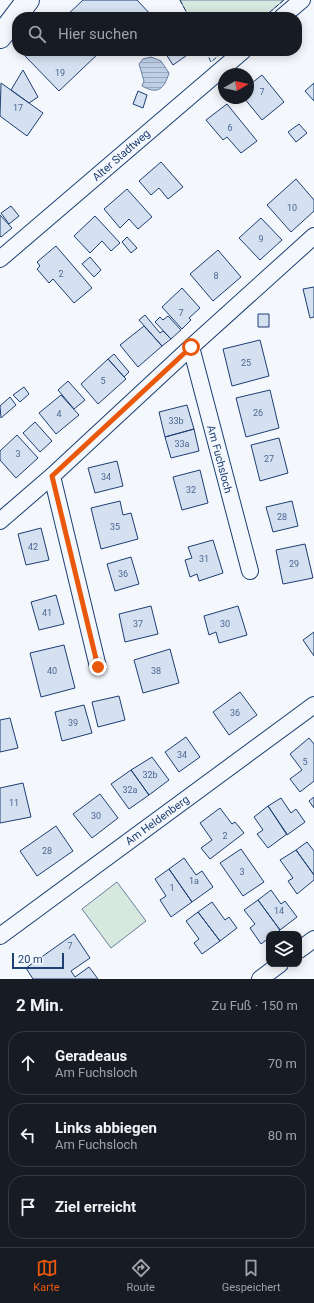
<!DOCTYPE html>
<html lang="de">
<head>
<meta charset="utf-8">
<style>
  body { margin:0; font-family:Roboto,sans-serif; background:#242831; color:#f1f3f6 }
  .controls { position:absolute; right:12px; bottom:12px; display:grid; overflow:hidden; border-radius:8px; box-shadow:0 2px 10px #0003 }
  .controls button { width:36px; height:36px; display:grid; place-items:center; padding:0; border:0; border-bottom:1px solid #363941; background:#171b24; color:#f1f3f6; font:20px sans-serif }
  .compass { position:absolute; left:218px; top:68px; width:36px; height:36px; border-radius:50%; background:#171b24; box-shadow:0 2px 10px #0003; rotate:81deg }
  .scale { position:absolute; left:12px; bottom:10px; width:52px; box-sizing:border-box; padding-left:4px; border:2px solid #1d3f73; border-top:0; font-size:11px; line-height:14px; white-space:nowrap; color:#1d3f73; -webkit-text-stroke:3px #f4f7fb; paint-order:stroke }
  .stop { position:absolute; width:12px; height:12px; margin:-9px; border:3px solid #ea580c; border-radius:50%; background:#fff }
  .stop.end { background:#ea580c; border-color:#fff; box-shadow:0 1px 4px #0008 }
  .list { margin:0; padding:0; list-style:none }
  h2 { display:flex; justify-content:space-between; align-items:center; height:52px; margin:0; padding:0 16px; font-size:17px }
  h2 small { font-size:13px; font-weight:400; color:#9ea1a6 }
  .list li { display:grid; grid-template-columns:26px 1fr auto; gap:12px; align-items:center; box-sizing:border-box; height:64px; margin:0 8px 8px; padding:0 8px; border:1px solid #363941; border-radius:16px }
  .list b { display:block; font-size:15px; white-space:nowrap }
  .list p { margin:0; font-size:13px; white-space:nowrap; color:#9ea1a6 }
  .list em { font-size:13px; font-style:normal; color:#9ea1a6 }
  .icon { flex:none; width:22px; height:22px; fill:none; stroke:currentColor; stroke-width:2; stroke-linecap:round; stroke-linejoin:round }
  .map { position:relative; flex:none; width:314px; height:979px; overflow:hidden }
  .search { position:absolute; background:#171b24; box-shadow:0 2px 10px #0003; left:12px; right:12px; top:12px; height:44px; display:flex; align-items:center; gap:10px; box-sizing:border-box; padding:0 14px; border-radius:16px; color:#9ea1a6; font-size:15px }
  .sheet { height:268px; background:#171b24 }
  nav { display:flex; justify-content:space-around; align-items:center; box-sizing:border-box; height:56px; border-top:1px solid #363941; background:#171b24; font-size:11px; color:#9ea1a6 }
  nav a { display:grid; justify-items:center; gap:2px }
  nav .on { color:#ea580c }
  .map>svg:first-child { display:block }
  .green { fill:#d7e8df; stroke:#687fa3 }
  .water { fill:url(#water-rules); stroke:#687fa3 }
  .building { fill:#d5e0f0; stroke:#1d3f73 }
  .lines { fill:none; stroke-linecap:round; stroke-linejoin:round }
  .street-casing { stroke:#1d3f73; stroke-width:18 }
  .secondary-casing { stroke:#1d3f73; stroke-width:24 }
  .street { stroke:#f4f7fb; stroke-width:16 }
  .secondary { stroke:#f4f7fb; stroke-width:22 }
  .fence { stroke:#1d3f73; stroke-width:1; stroke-dasharray:5 2; stroke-linecap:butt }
  .route { stroke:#ea580c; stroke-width:5 }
  .labels { text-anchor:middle; stroke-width:3; stroke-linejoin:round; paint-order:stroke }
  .number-label { font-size:9px; fill:#4b6792 }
  .street-label { font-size:11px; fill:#1d3f73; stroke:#f4f7fb }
</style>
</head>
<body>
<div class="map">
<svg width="314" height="979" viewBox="0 0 314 979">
  <defs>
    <pattern id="water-rules" width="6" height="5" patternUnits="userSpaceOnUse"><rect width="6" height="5" fill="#bed0e5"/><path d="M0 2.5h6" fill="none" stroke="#9aaabe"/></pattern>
  </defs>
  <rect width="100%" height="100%" fill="#f4f7fb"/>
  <!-- green -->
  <path class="green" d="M180,0H284L264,17H189Z
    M117,882L146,921L111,948L82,909Z"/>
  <!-- water -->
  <path class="water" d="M151,57L161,61L169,73C164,89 158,95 142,86L144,81L139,64L143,59Z"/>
  <!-- building -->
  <path class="building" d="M83,0H137L153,17H65Z
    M30,51H101L59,91L25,56Z
    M164,51H193L173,65Z
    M23,70L38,97L29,103L11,90Z
    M262,75L284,102L262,120L244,98H248V86Z
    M1,83L43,113L27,136L0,116Z
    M314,83V101L305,91Z
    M138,91L147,95L143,108L133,104Z
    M227,104L257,141L241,153L227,137L223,140L206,120Z
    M299,124L307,133L296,142L288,132Z
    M161,162L183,187L168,199L159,188L151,195L139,181Z
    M296,179L314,200V211L291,232L267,205Z
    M127,189L152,217L138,229L129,219L120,228L104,209Z
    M11,206L19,216L9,224L1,213Z
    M0,215L12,228L1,237L0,236Z
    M95,216L120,243L111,251L102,241L90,253L74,236Z
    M261,218L282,240L260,260L239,238Z
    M127,237L137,248L131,253L122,242Z
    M56,246L92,288L74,303L53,279L49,283L37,269L40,266L37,262Z
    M218,250L241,277L213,301L190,274Z
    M90,257L101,270L94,277L82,264Z
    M314,287V317L310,318L303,289Z
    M182,288L200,308L189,318L191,320L182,329L162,307Z
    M258,314H269V327H258Z
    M145,315L160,333L163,331L171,339L162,346L139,320Z
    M168,316L181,330L171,339L155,322L160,317L163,320Z
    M144,326L162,346L138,367L120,345Z
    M260,340L269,376L232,386L223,349Z
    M114,354L129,372L124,377L108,359Z
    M108,359L126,379L98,404L81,384Z
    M68,381L85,400L74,409L58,390Z
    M24,387L29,394L20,402L13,395Z
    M270,390L279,428L246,437L236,398Z
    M61,395L79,415L56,434L39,413Z
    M10,397L16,405L1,418L0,406Z
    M187,405L194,429L165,437L159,412Z
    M35,422L52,441L40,452L23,433Z
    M194,429L199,451L171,458L165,437Z
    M17,435L38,458L16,478L0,460V451Z
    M279,438L288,473L260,481L251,445Z
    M117,461L123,486L95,493L88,468Z
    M200,470L208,503L182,510L173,477Z
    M120,501L123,515L131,513L138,539L101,549L91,508Z
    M292,501L298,526L273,532L266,507Z
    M41,528L49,560L26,565L18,534Z
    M213,540L223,573L199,581L197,574L190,577L185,560L192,558L188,547Z
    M305,544L313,578L283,584L276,550Z
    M131,557L139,584L115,591L107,564Z
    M56,595L64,624L39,630L31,602Z
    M151,606L158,634L125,642L119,614Z
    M238,606L247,635L219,643L216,632L209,635L204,616Z
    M314,632V656L303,640Z
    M64,645L75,688L41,697L30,653Z
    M170,649L179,683L143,693L134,660Z
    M240,692L257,715L229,735L213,712Z
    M119,696L125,720L98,727L92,702Z
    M84,705L92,733L62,741L55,712Z
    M10,718L18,748L0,752V720Z
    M186,737L200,757L179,772L165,752Z
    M309,738L314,744V781L300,792L290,779L302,770L290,754Z
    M152,757L169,780L149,795L131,770Z
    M131,770L149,795L129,809L111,784Z
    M23,783L31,817L0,823V788Z
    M100,794L118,818L92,838L73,814Z
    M314,797V808L309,801Z
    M281,798L291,813L296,809L305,822L287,835L268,806Z
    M268,806L287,834L268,848L257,834L263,830L254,817Z
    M220,808L232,824L235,822L244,833L210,859L201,848L212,840L200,823Z
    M56,826L73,851L37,876L20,851Z
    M307,842L314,851V875L296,850Z
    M241,849L264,882L243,896L220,863Z
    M296,850L314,875V880L297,894L288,881L293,878L280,860Z
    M184,858L196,875L202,871L213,887L192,902L169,869Z
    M169,869L192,902L171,917L160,900L166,896L155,879Z
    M271,890L281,904L285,901L297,917L280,930L258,900Z
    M258,900L280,930L275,934H269V938L261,944L250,928L255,924L244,910Z
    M212,902L225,920L229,917L237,928L220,941L198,912Z
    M198,912L220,941L202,954L194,943L199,939L186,921Z
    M74,934L90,958L71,971L75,977L89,967L98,979H33L26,968Z"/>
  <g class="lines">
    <!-- street casing -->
    <g class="street-casing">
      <path id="street" d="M282,17L302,0
        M0,259L243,51
        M191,347L250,571
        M52,476L98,667
        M0,521L52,476L191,347L314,236
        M0,936L314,705
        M299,950L314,939
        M260,979L280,964"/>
    </g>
    <!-- secondary casing -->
    <g class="secondary-casing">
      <path id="secondary" d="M0,37L28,0"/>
    </g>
    <!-- street -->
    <use href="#street" class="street"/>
    <!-- secondary -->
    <use href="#secondary" class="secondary"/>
    <!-- fence -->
    <path class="fence" d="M180,0L189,17
      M264,17L284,0
      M206,51L211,62L224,51"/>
  </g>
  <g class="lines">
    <!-- route -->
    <path class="route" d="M98,667L52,476L191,347"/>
  </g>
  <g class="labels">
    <!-- number labels -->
    <g class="number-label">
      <text x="60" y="76">19</text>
      <text x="262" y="95">7</text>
      <text x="18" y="111">17</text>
      <text x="230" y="131">6</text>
      <text x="292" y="211">10</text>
      <text x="261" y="242">9</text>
      <text x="61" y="277">2</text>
      <text x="216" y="279">8</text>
      <text x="181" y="316">7</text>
      <text x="246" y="366">25</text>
      <text x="103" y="384">5</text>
      <text x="258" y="416">26</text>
      <text x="59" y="417">4</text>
      <text x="176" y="424">33b</text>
      <text x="182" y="447">33a</text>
      <text x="18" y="457">3</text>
      <text x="269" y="462">27</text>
      <text x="106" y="480">34</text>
      <text x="191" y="493">32</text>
      <text x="282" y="520">28</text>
      <text x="115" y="530">35</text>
      <text x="33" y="550">42</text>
      <text x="204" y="562">31</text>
      <text x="294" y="567">29</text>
      <text x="123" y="577">36</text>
      <text x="47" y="616">41</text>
      <text x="138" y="627">37</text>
      <text x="225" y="627">30</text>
      <text x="52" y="674">40</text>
      <text x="156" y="674">38</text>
      <text x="235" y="716">36</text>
      <text x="73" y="726">39</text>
      <text x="182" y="758">34</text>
      <text x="305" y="765">5</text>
      <text x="150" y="778">32b</text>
      <text x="130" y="793">32a</text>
      <text x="14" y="806">11</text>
      <text x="96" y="819">30</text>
      <text x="225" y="839">2</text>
      <text x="47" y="854">28</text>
      <text x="242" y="875">3</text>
      <text x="194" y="884">1a</text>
      <text x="172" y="891">1</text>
      <text x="279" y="914">14</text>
      <text x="70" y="949">7</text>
    </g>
    <!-- street labels -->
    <g class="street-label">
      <text transform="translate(121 155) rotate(-41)" y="4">Alter Stadtweg</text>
      <text transform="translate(220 459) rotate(75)" y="4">Am Fuchsloch</text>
      <text transform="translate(157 820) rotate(-36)" y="4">Am Heldenberg</text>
    </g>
  </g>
</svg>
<div class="controls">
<button><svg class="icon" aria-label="layers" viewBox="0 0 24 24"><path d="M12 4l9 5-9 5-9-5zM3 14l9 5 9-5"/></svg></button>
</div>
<svg class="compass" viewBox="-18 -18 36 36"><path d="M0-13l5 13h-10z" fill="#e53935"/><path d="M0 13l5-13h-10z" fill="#9ea1a6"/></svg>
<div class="scale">20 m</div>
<div class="stop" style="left:191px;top:347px"></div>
<div class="stop end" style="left:98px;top:667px"></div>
<div class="search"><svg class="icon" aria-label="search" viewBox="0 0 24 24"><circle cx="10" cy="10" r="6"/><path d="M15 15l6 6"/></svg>Hier suchen</div>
</div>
<section class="sheet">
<h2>2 Min.<small>Zu Fuß · 150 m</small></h2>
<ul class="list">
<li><svg class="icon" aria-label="ahead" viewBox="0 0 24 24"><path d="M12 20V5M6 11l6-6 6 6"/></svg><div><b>Geradeaus</b><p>Am Fuchsloch</p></div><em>70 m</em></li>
<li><svg class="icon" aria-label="left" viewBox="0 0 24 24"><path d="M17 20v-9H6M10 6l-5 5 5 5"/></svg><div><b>Links abbiegen</b><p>Am Fuchsloch</p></div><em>80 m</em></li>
<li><svg class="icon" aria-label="arrive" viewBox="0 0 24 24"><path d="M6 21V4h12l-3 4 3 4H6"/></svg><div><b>Ziel erreicht</b></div></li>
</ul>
</section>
<nav>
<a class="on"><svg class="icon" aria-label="map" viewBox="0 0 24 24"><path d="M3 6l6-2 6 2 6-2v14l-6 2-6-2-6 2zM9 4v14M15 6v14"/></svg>Karte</a>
<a><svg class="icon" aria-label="directions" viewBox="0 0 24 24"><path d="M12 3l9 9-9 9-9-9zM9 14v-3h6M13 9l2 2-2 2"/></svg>Route</a>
<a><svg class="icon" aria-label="saved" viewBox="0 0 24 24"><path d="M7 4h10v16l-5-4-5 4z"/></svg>Gespeichert</a>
</nav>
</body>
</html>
